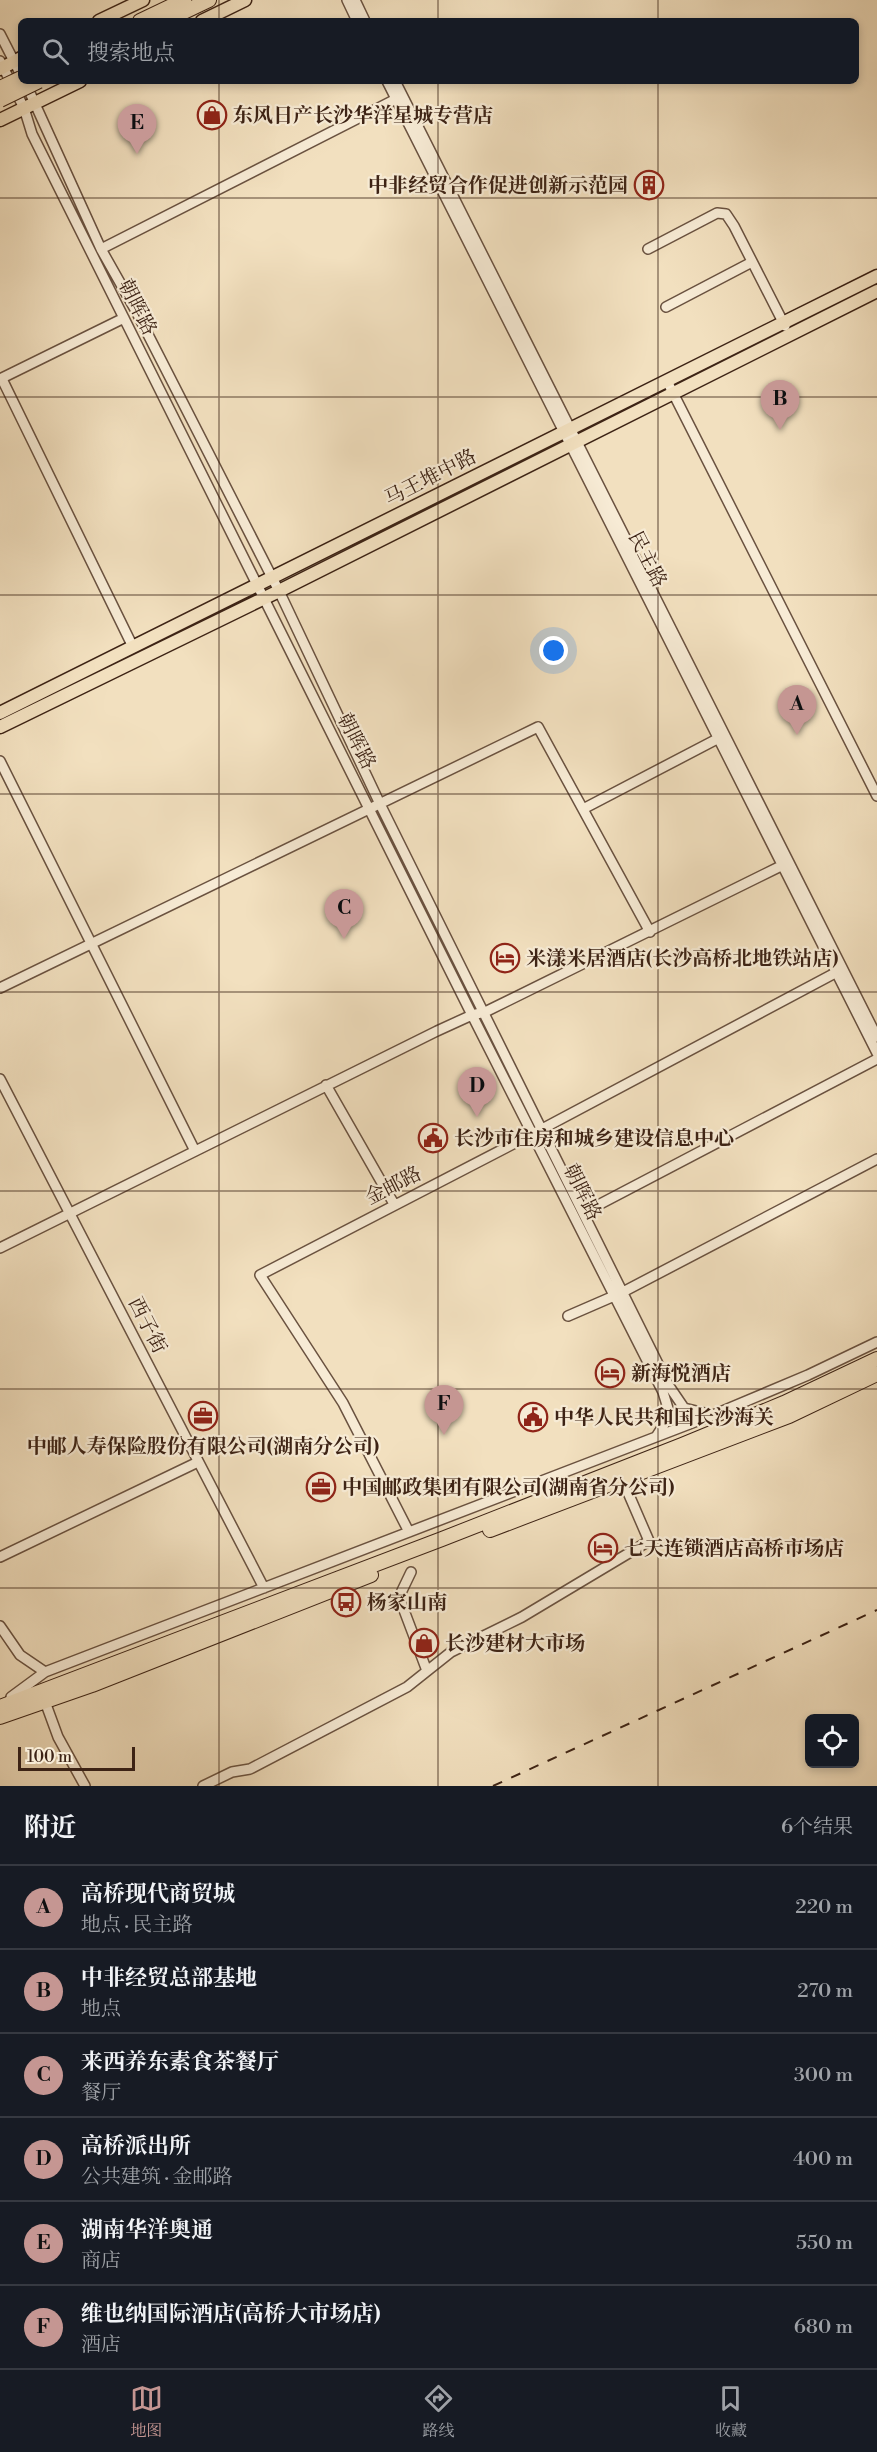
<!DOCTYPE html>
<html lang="zh">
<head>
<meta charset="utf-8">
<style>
  body { margin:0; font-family:"Libre Bodoni","Noto Serif SC",serif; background:#20242c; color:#f1f3f6 }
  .controls { position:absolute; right:18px; bottom:18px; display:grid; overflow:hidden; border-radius:9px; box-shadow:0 3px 9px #0003 }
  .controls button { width:54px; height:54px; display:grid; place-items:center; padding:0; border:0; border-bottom:2px solid #363941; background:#171b24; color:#f1f3f6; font:30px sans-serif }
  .scale { position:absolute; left:18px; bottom:15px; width:117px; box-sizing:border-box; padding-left:6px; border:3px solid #3d2315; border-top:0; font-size:16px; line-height:21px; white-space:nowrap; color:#3d2315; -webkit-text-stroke:4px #f7ebd5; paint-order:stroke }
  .you { position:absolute; left:554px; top:651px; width:21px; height:21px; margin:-15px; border:4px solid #fff; border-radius:50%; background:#1a73e8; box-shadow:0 0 0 9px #1a73e833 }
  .badge { display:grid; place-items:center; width:39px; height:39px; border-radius:50%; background:#c59692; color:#111; font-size:20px; font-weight:700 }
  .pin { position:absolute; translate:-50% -50px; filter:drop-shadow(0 2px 3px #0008) }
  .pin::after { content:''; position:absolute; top:32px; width:21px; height:18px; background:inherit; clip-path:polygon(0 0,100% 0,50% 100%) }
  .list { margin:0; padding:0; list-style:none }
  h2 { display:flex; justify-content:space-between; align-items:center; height:78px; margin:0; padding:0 24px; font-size:26px }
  h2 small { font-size:20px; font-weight:400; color:#9ea1a6 }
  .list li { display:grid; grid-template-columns:39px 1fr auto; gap:18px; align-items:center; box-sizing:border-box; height:84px; padding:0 24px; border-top:2px solid #363941 }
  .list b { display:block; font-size:22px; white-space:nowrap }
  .list p { margin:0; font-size:20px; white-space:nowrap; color:#9ea1a6 }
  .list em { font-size:20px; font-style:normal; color:#9ea1a6 }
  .icon { flex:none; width:33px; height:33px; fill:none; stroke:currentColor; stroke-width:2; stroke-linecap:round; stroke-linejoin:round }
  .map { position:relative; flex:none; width:877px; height:1786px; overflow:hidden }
  .search { position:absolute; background:#171b24; box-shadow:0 3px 9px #0003; left:18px; right:18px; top:18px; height:66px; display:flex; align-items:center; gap:15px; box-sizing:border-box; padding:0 21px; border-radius:9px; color:#9ea1a6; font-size:22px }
  .sheet { height:582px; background:#171b24 }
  nav { display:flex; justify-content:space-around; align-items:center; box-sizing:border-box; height:84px; border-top:2px solid #363941; background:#171b24; font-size:16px; color:#9ea1a6 }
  nav a { display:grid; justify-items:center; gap:3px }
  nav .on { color:#c59692 }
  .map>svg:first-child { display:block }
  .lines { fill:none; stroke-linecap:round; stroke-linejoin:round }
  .minor-casing { stroke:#6a5240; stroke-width:12 }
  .major-casing { stroke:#3d2315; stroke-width:15 }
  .highway-casing { stroke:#3d2315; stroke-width:16 }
  .minor { stroke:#f7ebd5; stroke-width:9 }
  .major { stroke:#f2e0bf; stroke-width:12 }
  .highway { stroke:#f2e0bf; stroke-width:14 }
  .rail { stroke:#3d2315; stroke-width:2; stroke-dasharray:10 10; stroke-linecap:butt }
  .highway-bridge-casing { stroke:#3d2315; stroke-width:16; stroke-linecap:butt }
  .highway-bridge { stroke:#f2e0bf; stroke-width:14 }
  .grid { fill:none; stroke:#3d2315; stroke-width:1.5; stroke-opacity:0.55 }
  .labels { text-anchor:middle; stroke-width:4.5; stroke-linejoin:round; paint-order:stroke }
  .poi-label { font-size:20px; font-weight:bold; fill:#3d2315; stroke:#f7ebd5; text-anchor:start }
  .street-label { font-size:20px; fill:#3d2315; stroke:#f7ebd5 }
</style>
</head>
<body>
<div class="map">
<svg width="877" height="1786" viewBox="0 0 877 1786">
  <rect width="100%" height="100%" fill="#f2e0bf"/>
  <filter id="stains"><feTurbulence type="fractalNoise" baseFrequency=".00333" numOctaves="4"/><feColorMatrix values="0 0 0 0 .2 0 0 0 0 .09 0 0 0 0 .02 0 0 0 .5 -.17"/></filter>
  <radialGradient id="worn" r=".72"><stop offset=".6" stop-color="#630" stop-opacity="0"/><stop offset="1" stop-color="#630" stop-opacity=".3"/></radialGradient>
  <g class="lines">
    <!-- minor casing -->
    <g class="minor-casing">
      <path id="minor" d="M347,0L357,21
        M355,0L365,21
        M0,34L21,75
        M0,61L24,108L32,134L472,1015L663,1392L670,1415L656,1437
        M387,81L877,1053
        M395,81L877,1037
        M26,84L101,249L136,311L279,591L380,804L669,1386L684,1408L713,1415
        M101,249L396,99
        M648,249L717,213L726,214L734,226L785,326
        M666,307L752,262
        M0,379L124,318
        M2,379L133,647
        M667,381L877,796
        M0,761L195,1151
        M583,809L719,738
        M0,988L538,727L650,932
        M0,1079L264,1588
        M326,1085L394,1204
        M583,1213L877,1059
        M0,1248L437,1031L472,1015L485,1012L783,865
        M568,1316L621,1293L877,1159
        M409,1532L343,1403L260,1275L542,1129L837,972
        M0,1557L198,1462
        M411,1572L399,1597L427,1671
        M0,1626L20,1655L45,1672
        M11,1697L45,1672L713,1415L808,1375L877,1342
        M47,1707L58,1737L85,1786
        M203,1786L232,1772L250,1769L407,1687L451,1652L522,1617L649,1541L623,1481"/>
    </g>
    <!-- major casing -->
    <g class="major-casing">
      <path id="major" d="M99,21L143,0
        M202,21L245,0
        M0,69L21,58
        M0,120L80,81
        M0,713L877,276
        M0,727L279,591L877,291"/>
    </g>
    <!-- highway casing -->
    <g class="highway-casing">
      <path id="highway" d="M140,21L184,0
        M165,21L209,0
        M490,1530L789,1416L877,1374
        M0,1707L442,1539L682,1445L784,1403L877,1359
        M0,1717L92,1685L371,1575"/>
    </g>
    <!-- minor -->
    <use href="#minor" class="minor"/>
    <!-- major -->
    <use href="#major" class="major"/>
    <!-- highway -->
    <use href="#highway" class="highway"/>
    <!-- rail -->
    <path class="rail" d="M493,1786L877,1610"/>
    <!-- highway-bridge casing -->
    <g class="highway-bridge-casing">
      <path id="highway-bridge" d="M0,88L21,78
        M0,100L39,81"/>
    </g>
    <!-- highway-bridge -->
    <use href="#highway-bridge" class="highway-bridge"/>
  </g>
  <!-- grid -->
  <path class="grid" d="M219,0V21M438,0V21M658,0V21M219,81V1786M438,81V1786M658,81V1786M0,198H877M0,397H877M0,595H877M0,794H877M0,992H877M0,1191H877M0,1389H877M0,1588H877"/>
  <!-- icons -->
  <defs>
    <g id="shop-ring" transform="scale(1.5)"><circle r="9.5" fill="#f7ebd5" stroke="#8f2418" stroke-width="1.5"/><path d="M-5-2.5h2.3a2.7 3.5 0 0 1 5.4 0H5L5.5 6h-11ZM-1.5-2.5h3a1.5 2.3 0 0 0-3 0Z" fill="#8f2418"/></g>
    <g id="building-ring" transform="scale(1.5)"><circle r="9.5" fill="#f7ebd5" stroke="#8f2418" stroke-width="1.5"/><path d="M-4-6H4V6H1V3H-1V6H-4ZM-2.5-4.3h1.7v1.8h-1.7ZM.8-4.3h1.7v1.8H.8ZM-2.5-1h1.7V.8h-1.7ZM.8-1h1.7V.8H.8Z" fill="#8f2418"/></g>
    <g id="hotel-ring" transform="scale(1.5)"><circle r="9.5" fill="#f7ebd5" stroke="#8f2418" stroke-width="1.5"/><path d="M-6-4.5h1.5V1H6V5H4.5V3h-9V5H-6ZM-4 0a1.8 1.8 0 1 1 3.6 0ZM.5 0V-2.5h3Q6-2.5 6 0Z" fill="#8f2418"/></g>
    <g id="civic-ring" transform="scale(1.5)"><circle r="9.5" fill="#f7ebd5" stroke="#8f2418" stroke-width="1.5"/><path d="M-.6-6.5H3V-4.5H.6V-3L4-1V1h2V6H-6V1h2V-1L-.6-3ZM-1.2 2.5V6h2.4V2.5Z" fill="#8f2418"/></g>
    <g id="office-ring" transform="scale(1.5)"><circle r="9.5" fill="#f7ebd5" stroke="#8f2418" stroke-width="1.5"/><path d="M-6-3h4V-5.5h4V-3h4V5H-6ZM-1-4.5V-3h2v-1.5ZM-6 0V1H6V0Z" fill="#8f2418"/></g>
    <g id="bus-ring" transform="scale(1.5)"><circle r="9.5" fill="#f7ebd5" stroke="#8f2418" stroke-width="1.5"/><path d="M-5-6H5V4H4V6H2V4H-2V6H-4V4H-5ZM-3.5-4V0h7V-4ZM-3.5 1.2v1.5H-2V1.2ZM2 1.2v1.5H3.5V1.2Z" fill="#8f2418"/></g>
  </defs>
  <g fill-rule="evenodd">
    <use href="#shop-ring" x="212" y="115"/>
    <use href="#building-ring" x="649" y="185"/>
    <use href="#hotel-ring" x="505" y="958"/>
    <use href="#civic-ring" x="433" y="1138"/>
    <use href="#hotel-ring" x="610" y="1373"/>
    <use href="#office-ring" x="203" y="1416"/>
    <use href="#civic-ring" x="533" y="1417"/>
    <use href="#office-ring" x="321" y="1487"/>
    <use href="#hotel-ring" x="603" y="1548"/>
    <use href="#bus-ring" x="346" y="1602"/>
    <use href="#shop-ring" x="424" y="1643"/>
  </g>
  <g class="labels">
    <!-- poi labels -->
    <g class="poi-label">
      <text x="233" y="122">东风日产长沙华洋星城专营店</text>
      <text x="628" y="192" text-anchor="end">中非经贸合作促进创新示范园</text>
      <text x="526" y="965">米漾米居酒店(长沙高桥北地铁站店)</text>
      <text x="454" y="1145">长沙市住房和城乡建设信息中心</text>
      <text x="631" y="1380">新海悦酒店</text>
      <text x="554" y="1424">中华人民共和国长沙海关</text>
      <text x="203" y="1453" text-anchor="middle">中邮人寿保险股份有限公司(湖南分公司)</text>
      <text x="342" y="1494">中国邮政集团有限公司(湖南省分公司)</text>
      <text x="624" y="1555">七天连锁酒店高桥市场店</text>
      <text x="367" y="1609">杨家山南</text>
      <text x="445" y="1650">长沙建材大市场</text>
    </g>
    <!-- street labels -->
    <g class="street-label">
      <text transform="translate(138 307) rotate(63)" y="7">朝晖路</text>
      <text transform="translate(430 477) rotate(-27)" y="7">马王堆中路</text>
      <text transform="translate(648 559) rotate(63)" y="7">民主路</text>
      <text transform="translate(357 741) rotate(63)" y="7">朝晖路</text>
      <text transform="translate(393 1185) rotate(-27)" y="7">金邮路</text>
      <text transform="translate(583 1192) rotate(64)" y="7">朝晖路</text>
      <text transform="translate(148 1325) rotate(63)" y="7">西子街</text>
    </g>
  </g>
  <rect width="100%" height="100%" filter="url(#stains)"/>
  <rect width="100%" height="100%" fill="url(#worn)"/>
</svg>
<div class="controls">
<button><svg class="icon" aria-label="locate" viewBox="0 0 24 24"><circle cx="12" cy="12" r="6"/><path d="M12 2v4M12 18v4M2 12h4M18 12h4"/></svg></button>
</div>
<div class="scale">100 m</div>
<div class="you"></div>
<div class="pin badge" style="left:797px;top:735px">A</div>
<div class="pin badge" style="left:780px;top:430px">B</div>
<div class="pin badge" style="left:344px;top:939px">C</div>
<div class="pin badge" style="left:477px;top:1117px">D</div>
<div class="pin badge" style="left:137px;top:154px">E</div>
<div class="pin badge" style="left:444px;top:1435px">F</div>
<div class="search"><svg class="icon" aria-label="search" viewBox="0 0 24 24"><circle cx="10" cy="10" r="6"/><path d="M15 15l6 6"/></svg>搜索地点</div>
</div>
<section class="sheet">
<h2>附近<small>6个结果</small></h2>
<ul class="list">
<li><span class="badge">A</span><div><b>高桥现代商贸城</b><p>地点 · 民主路</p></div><em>220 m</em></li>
<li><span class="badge">B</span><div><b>中非经贸总部基地</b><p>地点</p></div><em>270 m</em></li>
<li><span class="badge">C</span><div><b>来西养东素食茶餐厅</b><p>餐厅</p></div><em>300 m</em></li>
<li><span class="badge">D</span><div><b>高桥派出所</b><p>公共建筑 · 金邮路</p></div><em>400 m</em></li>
<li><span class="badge">E</span><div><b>湖南华洋奥通</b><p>商店</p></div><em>550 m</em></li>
<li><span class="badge">F</span><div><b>维也纳国际酒店(高桥大市场店)</b><p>酒店</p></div><em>680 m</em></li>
</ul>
</section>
<nav>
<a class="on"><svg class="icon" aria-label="map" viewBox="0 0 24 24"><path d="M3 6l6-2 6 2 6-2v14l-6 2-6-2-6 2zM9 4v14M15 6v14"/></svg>地图</a>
<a><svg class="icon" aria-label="directions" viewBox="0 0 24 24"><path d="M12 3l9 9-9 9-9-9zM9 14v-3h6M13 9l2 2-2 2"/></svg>路线</a>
<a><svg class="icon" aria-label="saved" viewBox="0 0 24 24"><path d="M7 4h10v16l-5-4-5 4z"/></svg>收藏</a>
</nav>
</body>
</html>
